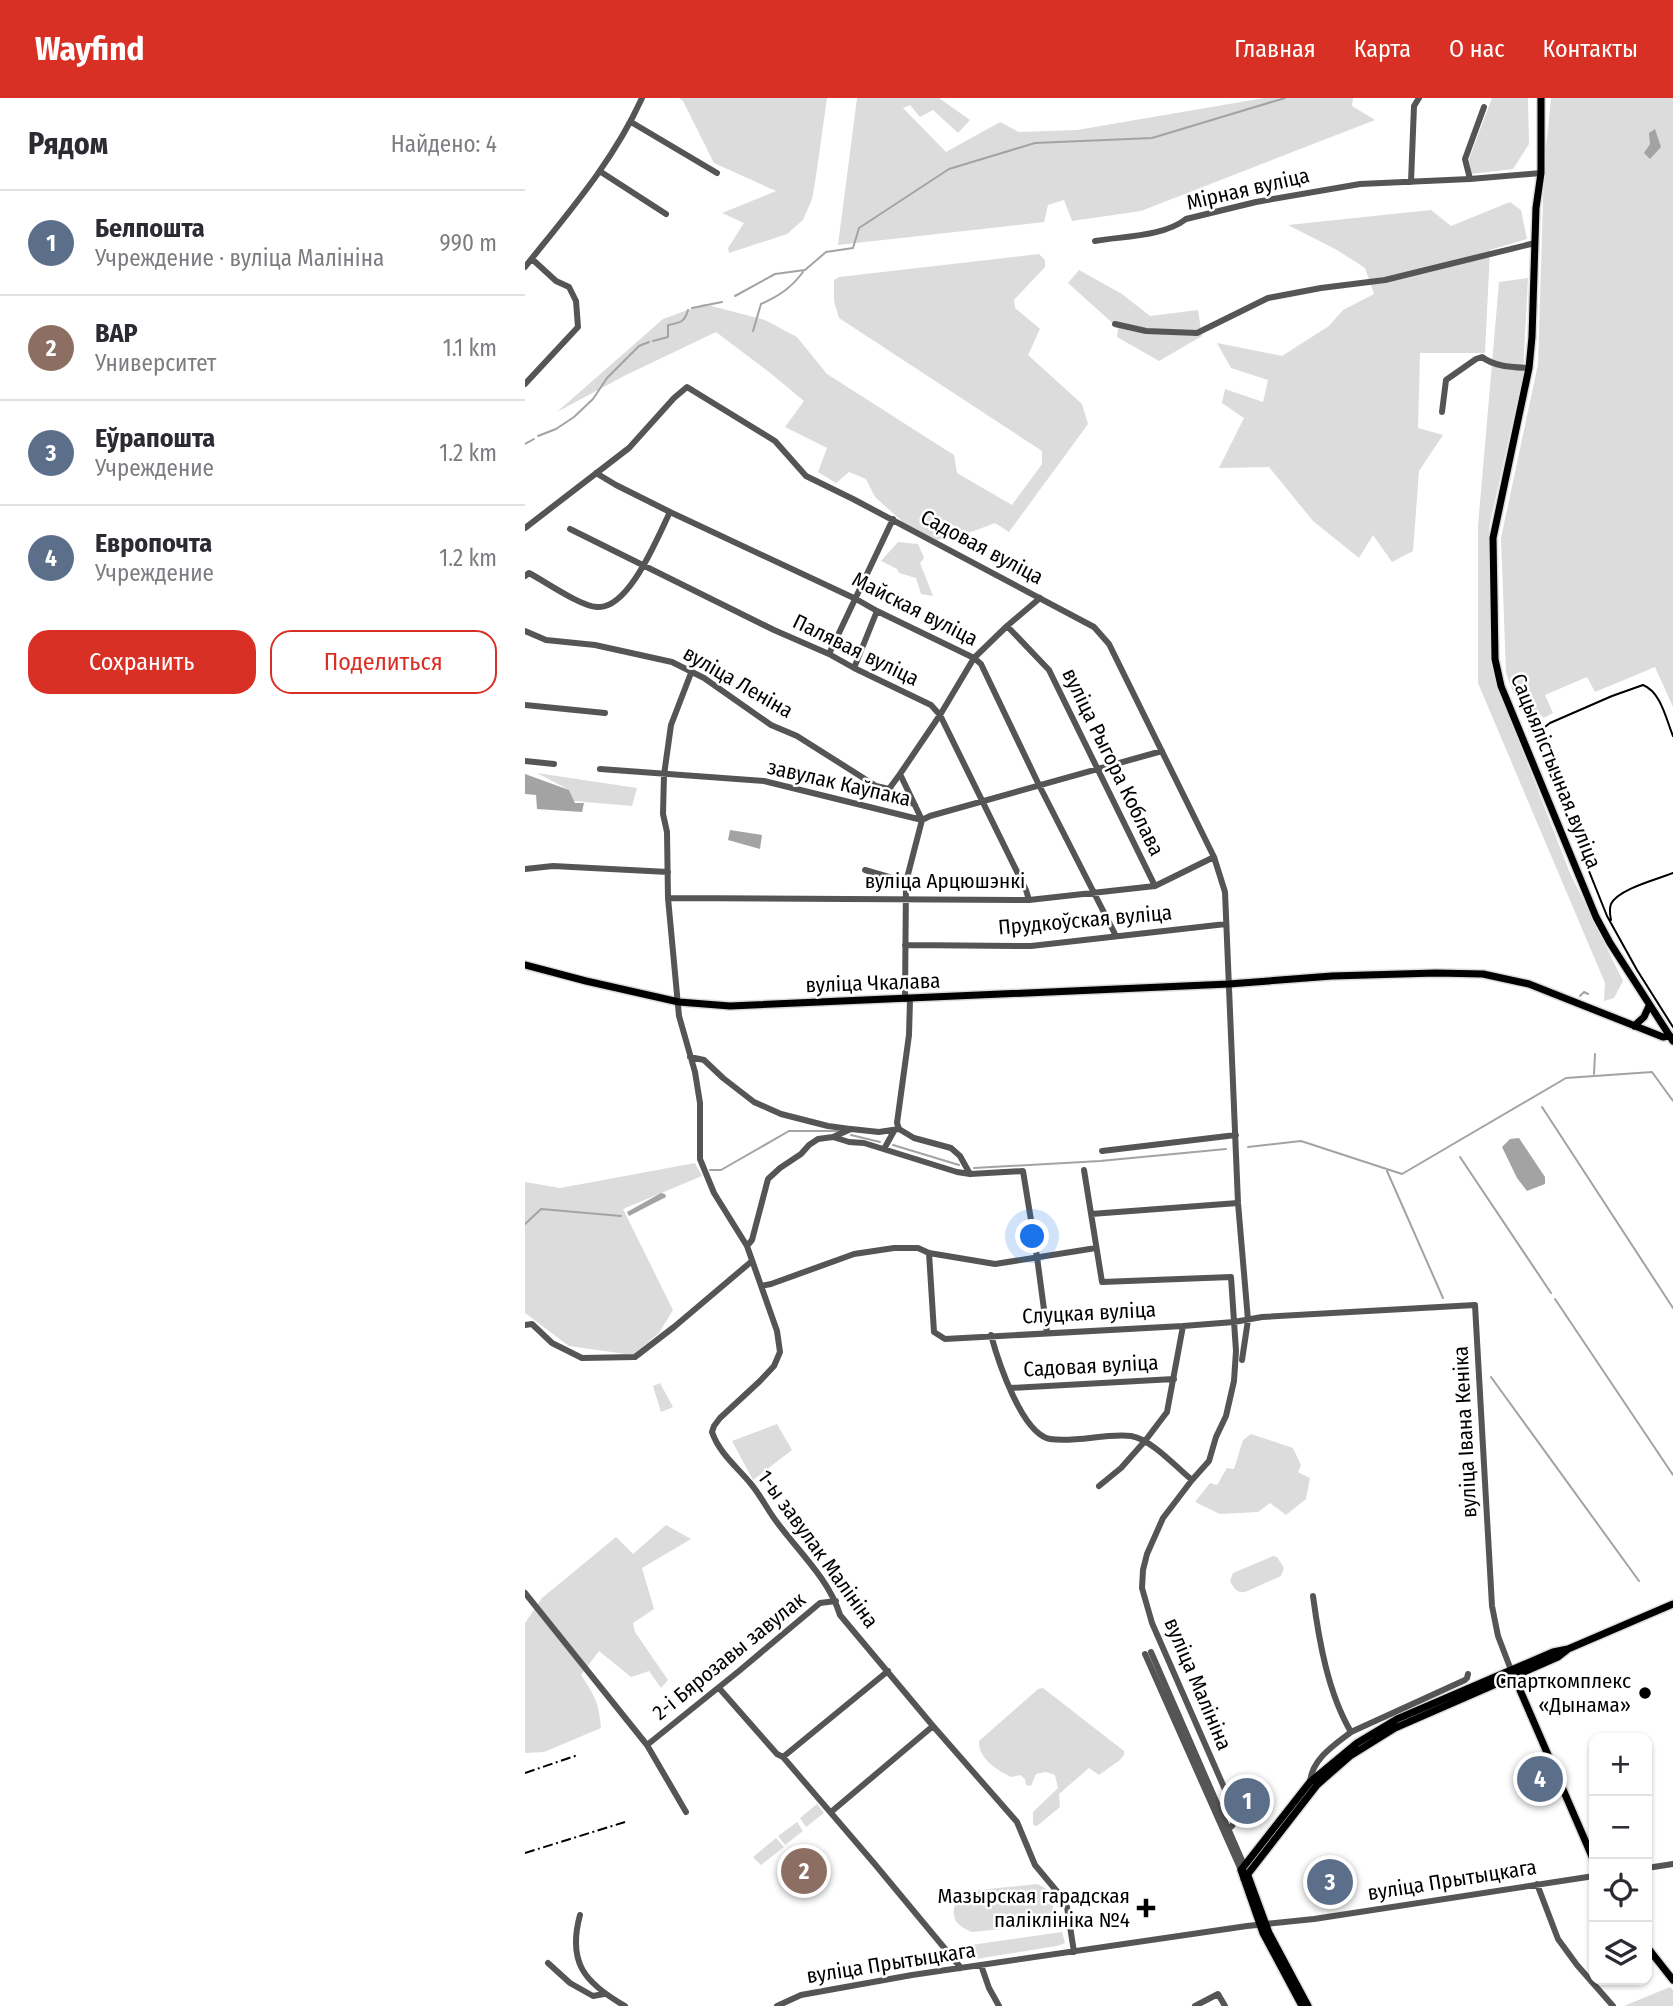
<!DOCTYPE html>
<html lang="ru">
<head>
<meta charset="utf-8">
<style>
  body { margin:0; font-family:"Fira Sans Condensed",sans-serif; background:#f7f7f7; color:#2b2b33 }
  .controls { position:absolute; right:21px; bottom:21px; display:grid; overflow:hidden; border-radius:14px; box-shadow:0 2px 5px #0004 }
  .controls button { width:63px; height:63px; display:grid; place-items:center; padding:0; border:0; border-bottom:2px solid #e1e1e2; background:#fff; color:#2b2b33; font:35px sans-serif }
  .you { position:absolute; left:508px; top:1139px; width:24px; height:24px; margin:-18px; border:5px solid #fff; border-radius:50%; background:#1a73e8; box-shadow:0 0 0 10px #1a73e833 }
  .badge { display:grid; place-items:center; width:46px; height:46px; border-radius:50%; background:#d93025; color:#fff; font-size:23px; font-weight:700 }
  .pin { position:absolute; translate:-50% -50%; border:4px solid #fff; box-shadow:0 2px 7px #0006 }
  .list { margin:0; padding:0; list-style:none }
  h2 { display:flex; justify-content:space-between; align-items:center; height:91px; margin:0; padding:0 28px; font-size:30px }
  h2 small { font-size:23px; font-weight:400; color:#7c7c81 }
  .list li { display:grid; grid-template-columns:46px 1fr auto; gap:21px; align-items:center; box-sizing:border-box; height:105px; padding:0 28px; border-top:2px solid #e1e1e2 }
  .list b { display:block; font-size:26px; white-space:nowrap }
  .list p { margin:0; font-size:23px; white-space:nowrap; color:#7c7c81 }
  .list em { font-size:23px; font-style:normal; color:#7c7c81 }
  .actions { display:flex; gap:14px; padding:21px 28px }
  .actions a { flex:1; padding:16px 0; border:2px solid #d93025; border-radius:21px; text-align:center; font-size:24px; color:#d93025 }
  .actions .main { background:#d93025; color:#fff }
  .icon { flex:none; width:38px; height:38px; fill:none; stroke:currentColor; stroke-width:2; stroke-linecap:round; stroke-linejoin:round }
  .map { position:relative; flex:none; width:1148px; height:1908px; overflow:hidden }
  header { display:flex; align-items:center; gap:42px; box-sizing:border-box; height:98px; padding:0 35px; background:#d93025; color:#fff }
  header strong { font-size:33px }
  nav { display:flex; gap:38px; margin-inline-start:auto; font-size:24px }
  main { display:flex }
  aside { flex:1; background:#fff }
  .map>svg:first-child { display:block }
  .green { fill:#dcdcdc }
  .water { fill:#a3a3a3 }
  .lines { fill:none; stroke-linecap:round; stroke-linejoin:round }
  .stream { stroke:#a3a3a3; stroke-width:2 }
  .major-casing { stroke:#dbdbdb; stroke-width:10 }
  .minor { stroke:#555; stroke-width:6 }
  .major { stroke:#000; stroke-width:7 }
  .tram { stroke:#000; stroke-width:2 }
  .rail { stroke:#000; stroke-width:2; stroke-dasharray:10 3.5 2 3.5; stroke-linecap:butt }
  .poi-dot { fill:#000; stroke:#fff; stroke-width:2.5 }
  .labels { text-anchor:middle; stroke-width:5; stroke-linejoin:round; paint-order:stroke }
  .street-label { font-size:21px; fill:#000; stroke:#fff }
  .poi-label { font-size:21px; fill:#000; stroke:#fff; text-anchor:end }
</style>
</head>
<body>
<header>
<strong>Wayfind</strong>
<nav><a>Главная</a><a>Карта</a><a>О нас</a><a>Контакты</a></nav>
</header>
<main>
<aside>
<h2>Рядом<small>Найдено: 4</small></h2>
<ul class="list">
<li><span class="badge" style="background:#5c6f8a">1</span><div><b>Белпошта</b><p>Учреждение · вуліца Малініна</p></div><em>990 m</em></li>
<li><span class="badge" style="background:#8d6e63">2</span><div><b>ВАР</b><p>Университет</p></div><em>1.1 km</em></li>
<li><span class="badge" style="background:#5c6f8a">3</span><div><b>Еўрапошта</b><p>Учреждение</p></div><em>1.2 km</em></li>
<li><span class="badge" style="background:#5c6f8a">4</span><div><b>Европочта</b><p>Учреждение</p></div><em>1.2 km</em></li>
</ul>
<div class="actions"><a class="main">Сохранить</a><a>Поделиться</a></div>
</aside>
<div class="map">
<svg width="1148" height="1908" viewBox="0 0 1148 1908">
  <rect width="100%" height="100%" fill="#fff"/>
  <!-- green -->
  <path class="green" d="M154,0H302L291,78L287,101L278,122L262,136L204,155L203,150L219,125L197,115L251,93L189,65L158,3Z
    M332,0H414L445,22L433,35L408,12L395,19L385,7L378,10L421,54L475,24L494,34L552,32L739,0H828L827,8L850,22L616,113L547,123L539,102L523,107L519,124L313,147Z
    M967,0H1003L1004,46L988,71L946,76L944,61Z
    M1026,0H1148V609L1130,569L1070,594L1062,579L1020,597L1028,615L1019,620L988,594L981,575L976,440L1013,266L1019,71Z
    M985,104L996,112L1002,141L965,152L960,255H895L893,330L918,337L894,373L888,453L867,464L848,437L834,460L788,423L744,369L694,370L719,320L697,305L700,291L738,304L743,282L706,270L692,245L757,258L804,228L818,212L849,196L840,170L812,152L763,127L906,112L926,128Z
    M514,156L520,162V169L489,202L490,210L515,231L503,257L557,306L563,326L484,434L470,425L449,433L412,442L379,425L350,399L341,381L324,374L311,385L293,374L302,350L260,329L279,303L244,274L191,234L99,278L32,314L138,221L179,206L240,222L272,239L302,276L429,357L432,375L487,407L517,366V353L314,220L309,203V182L314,179Z
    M554,172L597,196L625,218L673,212L677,238L634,263L592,239L593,230L543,185Z
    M1003,180L998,276L964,430L967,568L973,590L1045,775L1098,883L1089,900L1079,903L1080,885L953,585V428L974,184Z
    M373,444L393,446L399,460L395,465L408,498L396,496L391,480L374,475L372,471L356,463Z
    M12,675L112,690L107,708L49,703L44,692Z
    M170,1065L177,1078L98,1111L148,1212L134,1235L108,1257L44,1248L0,1215V1084L35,1090Z
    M135,1285L148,1309L136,1314L128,1288Z
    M252,1326L267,1352L228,1382L207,1343Z
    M726,1336L768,1350L776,1367L773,1374L785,1380L781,1401L761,1417L745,1405L733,1414L695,1416L670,1404L685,1385L692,1387L702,1370L709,1371L718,1342Z
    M141,1427L166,1441L117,1470L129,1511L108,1525L110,1534L143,1582L136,1590L124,1573L106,1579L74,1553L56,1577C70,1598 74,1605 76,1630L19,1654L0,1655V1525L17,1500L91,1439L108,1456Z
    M748,1458L752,1459L759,1470L756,1478L720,1494C711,1495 709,1490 705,1483L708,1475Z
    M518,1590L599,1653V1657L595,1662L574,1677L564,1670L534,1696L535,1709L512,1728L508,1727V1714L533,1690L530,1677L521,1674L511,1676L506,1688L501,1687L500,1681L495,1677L486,1679C471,1672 453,1660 454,1643L513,1591Z
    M292,1706L299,1715L281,1729L275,1720Z
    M272,1724L278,1733L260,1747L253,1738Z
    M251,1740L259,1749L236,1767L228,1759Z
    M512,1786C536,1795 532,1820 510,1828L447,1834C427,1826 426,1818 432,1798L443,1793Z
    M537,1834L540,1845L532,1848L445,1862L431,1854L439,1848Z
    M1145,1889L1148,1892V1908H1099Z"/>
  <!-- water -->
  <path class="water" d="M1130,31L1136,49L1125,61L1119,55L1125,46L1124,35Z
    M0,676L44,692L50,705H59L57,714L12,711L11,697L0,696Z
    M205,732L237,737L235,751L203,742Z
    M994,1040L1020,1079V1086L1002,1093L992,1080L977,1049L985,1041Z
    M136,1095L140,1096L141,1099L104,1118L102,1114Z"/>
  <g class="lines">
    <!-- stream -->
    <path class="stream" d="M210,198L250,176L280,172L301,154L328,150L334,130L424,71L510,45L627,40L760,0
      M167,210L197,204
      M228,233L236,206C254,198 266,190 278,174
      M128,243L143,239V227C155,225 160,224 163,212
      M13,338L31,331L49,319L68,301L82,280L114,248L124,244
      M0,346L9,341
      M1055,898L1059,894L1063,896
      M1069,976L1070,956
      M1017,1009L1148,1210
      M326,1037L355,1044
      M368,1047L434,1067
      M723,1049L776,1043L877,1076L1041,980L1127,974L1148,1003
      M935,1059L1026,1195
      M449,1070L575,1063L701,1051
      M185,1072H196L264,1033H313
      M862,1073L918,1200
      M0,1126L16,1111L96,1118
      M1030,1201L1148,1377
      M966,1279L1114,1483"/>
    <!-- major casing -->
    <g class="major-casing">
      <path id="major" d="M1016,0V75L1011,110L1007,239L1004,270L968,440L970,561L976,588L1071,819L1085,845L1148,943
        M0,867L61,883L154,904L205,908L704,886L807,878L911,875L958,876L1004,886L1138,939L1145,938
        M1109,928L1119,919L1124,908
        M988,1576L1069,1763
        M722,1775L744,1835L783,1908
        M719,1781L792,1687L825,1658L870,1630L1033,1559L1042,1552
        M1122,1849L1148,1882
        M777,1908L738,1835L716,1772L785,1684L832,1645L872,1621L1028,1554L1043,1551L1148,1506"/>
    </g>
    <!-- minor -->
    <path class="minor" d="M106,24L192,75
      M76,74L141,116
      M945,81L940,61L959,9
      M886,84L889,8L894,0
      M570,143C598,138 638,139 661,121L731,104L835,86L945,81L1016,75
      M0,169C43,115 88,64 117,0
      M590,226L621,233L672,235L743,200L796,190L860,182L1010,145
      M0,286L53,229L51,203L44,189L31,183L7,161
      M917,314L921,282L951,261L957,259C970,269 988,269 1004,270
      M71,375L91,387L145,414L331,501L352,513L449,560L456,566L514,687L591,838
      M0,430L104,350L149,300L162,289L250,343L281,378L328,401L569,529L584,546L689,759L700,794L713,1105L723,1222L717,1262
      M45,431L249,532L304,556L329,570L406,607L415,617L501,792L504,802
      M0,478L4,475C21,484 55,508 72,509C104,512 133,438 145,414
      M515,500L482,528L449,560L415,617L375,676L397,722L405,718L637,653
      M482,528L524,572L630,788
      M0,533L21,542L70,547L147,564L179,580L246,627L272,638L351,688L364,691L390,707
      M304,556L368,421
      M329,570L352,513
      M166,575L146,627L139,677L138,716L142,734L143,800L154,918L170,974L175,1005V1061L189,1095L222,1148L252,1233L255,1254L249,1268L235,1283L195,1320L189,1328L187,1334C194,1355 213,1370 226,1386C236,1398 242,1411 251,1423C273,1453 304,1481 315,1517L408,1628L492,1724L510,1767L535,1797L542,1809L549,1854
      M0,607L80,615
      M0,663L29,666
      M75,671L239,683L397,722L381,784L380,901
      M364,691L375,676
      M0,771L28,768L143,774
      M340,772L381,784
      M143,800L504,802L630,788L689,759
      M380,847L506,848L701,826
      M385,901L384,937L372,1025L374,1031L389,1040L426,1050L435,1058L445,1076
      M165,959L179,962L198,980L229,1004L256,1016L303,1028L325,1031
      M308,1039L324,1044L339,1045L432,1074L445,1076L498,1073L512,1159L522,1234
      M359,1051L369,1033
      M577,1053L711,1037
      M559,1072L577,1184L706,1179L711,1253L709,1283L701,1318L691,1339L684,1363L667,1382L638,1420L622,1456L618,1472L617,1490L627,1525L712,1719L707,1728L700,1733
      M566,1116L713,1105
      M222,1148L227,1142L243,1081L255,1070L276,1056L284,1047L293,1041L308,1039L326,1031L354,1034L374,1031
      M404,1155L409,1234L420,1241L658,1228L709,1224L737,1219L950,1207L967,1508L973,1538L986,1572
      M236,1188L246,1186L329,1156L369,1150H393L404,1155L470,1166L571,1150
      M0,1227L7,1226L27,1245L57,1260L110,1259L149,1229L227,1163
      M466,1237C473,1263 497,1336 525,1341C550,1345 581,1335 606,1338C626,1341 651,1369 667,1382
      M485,1290L649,1281
      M574,1388L596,1370L620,1343L642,1314L658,1228
      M0,1495L122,1647
      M626,1554L719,1767
      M620,1556L716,1772
      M194,1590L252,1656L258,1659L363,1573
      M826,1634L940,1582L942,1580L943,1576
      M258,1659L348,1764L436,1870
      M785,1684C787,1661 809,1647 826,1634C803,1595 794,1543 788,1498
      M161,1714L122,1647L214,1573L295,1505L311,1503
      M306,1714L408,1628
      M1122,1770L1148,1766
      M1012,1786L1033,1841L1052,1867L1088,1908
      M55,1817C42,1865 60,1885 100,1908
      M23,1865L45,1885L68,1898L79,1896
      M456,1867L464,1890L474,1908
      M252,1908L276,1897L387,1877L722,1828L789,1821L1069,1778
      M670,1908L693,1896L700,1908"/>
    <!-- major -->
    <use href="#major" class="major"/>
    <!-- tram -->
    <path class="tram" d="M1148,638C1141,621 1136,594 1118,587L1087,598L1025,625L1016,632L1012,643L1082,818L1112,872L1148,929
      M1086,822C1085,817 1084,811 1086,806C1093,791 1133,781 1148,775"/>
    <!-- rail -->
    <path class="rail" d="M0,1675L53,1657
      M0,1755L100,1724"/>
  </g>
  <!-- markers -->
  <g class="poi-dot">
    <circle cx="1120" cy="1595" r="7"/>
    <path d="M617.5 1799.5h7v7h7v7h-7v7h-7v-7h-7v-7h7z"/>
  </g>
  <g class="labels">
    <!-- street labels -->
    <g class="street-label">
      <text transform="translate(723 91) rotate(-13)" y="7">Мірная вуліца</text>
      <text transform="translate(457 449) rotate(28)" y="7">Садовая вуліца</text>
      <text transform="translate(390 511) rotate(27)" y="7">Майская вуліца</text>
      <text transform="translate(331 552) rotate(26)" y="7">Палявая вуліца</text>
      <text transform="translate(213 584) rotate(30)" y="7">вуліца Леніна</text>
      <text transform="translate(588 664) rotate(64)" y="7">вуліца Рыгора Коблава</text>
      <text transform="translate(1031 673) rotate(68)" y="7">Сацыялістычная вуліца</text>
      <text transform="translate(314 685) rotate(13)" y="7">завулак Каўпака</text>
      <text x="420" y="790">вуліца Арцюшэнкі</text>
      <text transform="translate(560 822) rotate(-5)" y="7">Прудкоўская вуліца</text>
      <text transform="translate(348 885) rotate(-2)" y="7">вуліца Чкалава</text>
      <text transform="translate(564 1215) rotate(-3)" y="7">Слуцкая вуліца</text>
      <text transform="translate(566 1268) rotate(-3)" y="7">Садовая вуліца</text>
      <text transform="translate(940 1334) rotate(-93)" y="7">вуліца Івана Кеніка</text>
      <text transform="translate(293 1451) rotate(54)" y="7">1-ы завулак Малініна</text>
      <text transform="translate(204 1558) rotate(-39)" y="7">2-і Бярозавы завулак</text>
      <text transform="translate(673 1586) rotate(67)" y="7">вуліца Малініна</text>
      <text transform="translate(927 1782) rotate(-9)" y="7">вуліца Прытыцкага</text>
      <text transform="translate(366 1865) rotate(-9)" y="7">вуліца Прытыцкага</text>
    </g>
    <!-- poi labels -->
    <g class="poi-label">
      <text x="1106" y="1590">Спарткомплекс<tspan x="1106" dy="24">«Дынама»</tspan></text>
      <text x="605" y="1805">Мазырская гарадская<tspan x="605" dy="24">паліклініка №4</tspan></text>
    </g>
  </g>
</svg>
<div class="controls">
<button>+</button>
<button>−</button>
<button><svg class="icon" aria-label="locate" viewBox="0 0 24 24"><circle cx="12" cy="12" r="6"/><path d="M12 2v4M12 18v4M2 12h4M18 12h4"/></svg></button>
<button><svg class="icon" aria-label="layers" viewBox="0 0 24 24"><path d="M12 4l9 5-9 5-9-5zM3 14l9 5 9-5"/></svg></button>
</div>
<div class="you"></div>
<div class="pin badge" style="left:722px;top:1703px;background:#5c6f8a">1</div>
<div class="pin badge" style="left:279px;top:1773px;background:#8d6e63">2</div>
<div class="pin badge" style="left:805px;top:1784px;background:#5c6f8a">3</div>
<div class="pin badge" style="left:1015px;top:1681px;background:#5c6f8a">4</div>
</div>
</main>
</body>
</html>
